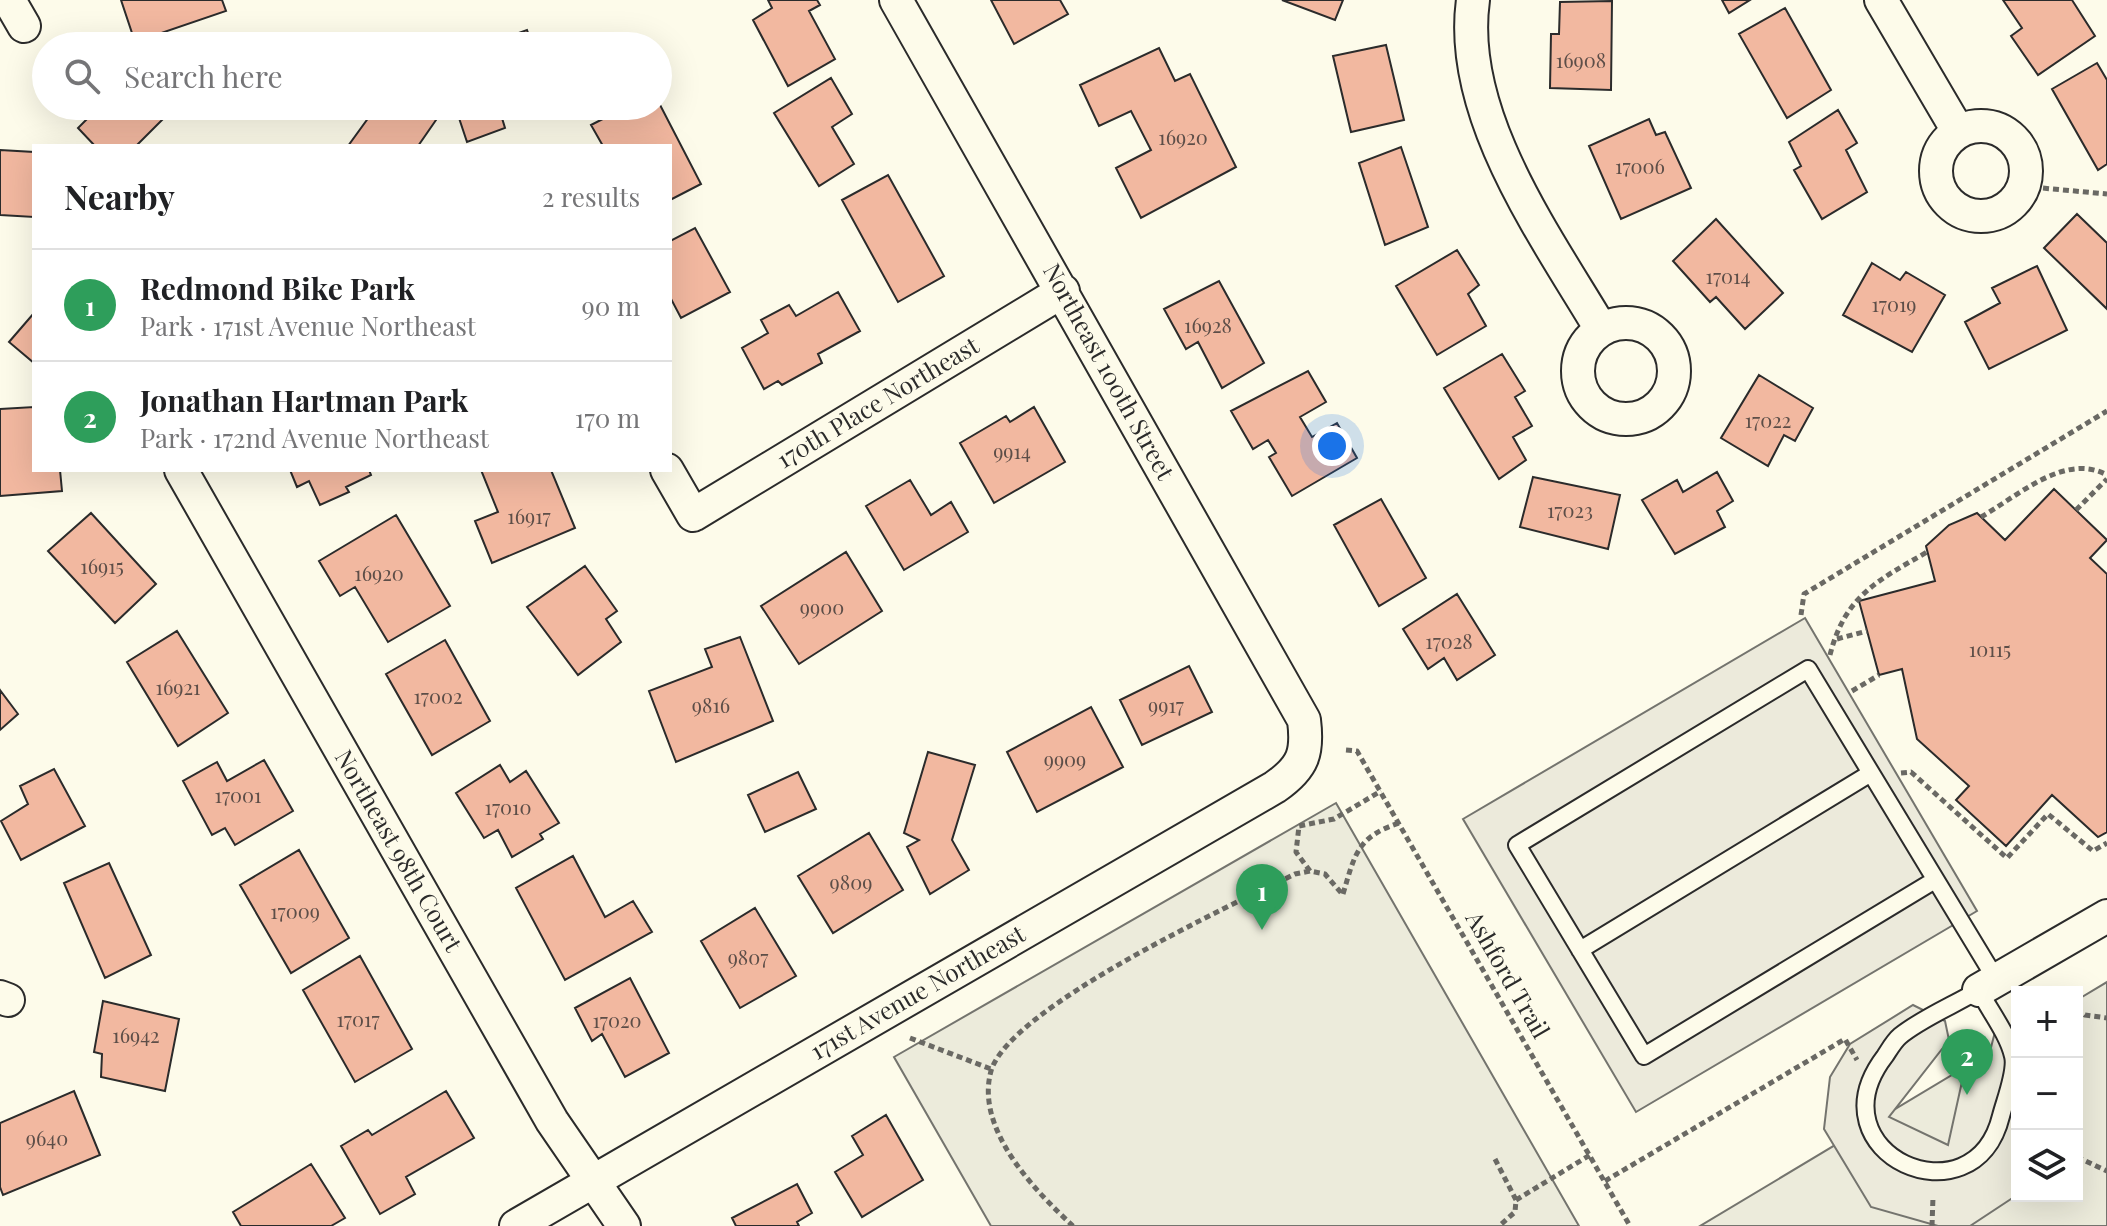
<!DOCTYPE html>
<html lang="en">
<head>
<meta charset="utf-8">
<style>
  body { margin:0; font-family:"Playfair Display",serif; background:#f6f6f6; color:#202124 }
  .controls { position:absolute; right:24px; bottom:24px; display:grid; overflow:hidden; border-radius:0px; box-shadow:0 8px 32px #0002 }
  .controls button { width:72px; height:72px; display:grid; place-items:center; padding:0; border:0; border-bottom:2px solid #e0e0e0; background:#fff; color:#202124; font:40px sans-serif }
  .you { position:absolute; left:1332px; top:446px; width:28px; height:28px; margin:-20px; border:6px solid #fff; border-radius:50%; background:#1a73e8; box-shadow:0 0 0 12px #1a73e833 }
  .badge { display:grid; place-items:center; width:52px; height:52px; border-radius:50%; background:#c62828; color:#fff; font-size:26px; font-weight:700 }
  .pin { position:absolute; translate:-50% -66px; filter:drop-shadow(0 2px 4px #0008) }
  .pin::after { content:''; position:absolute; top:42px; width:28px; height:24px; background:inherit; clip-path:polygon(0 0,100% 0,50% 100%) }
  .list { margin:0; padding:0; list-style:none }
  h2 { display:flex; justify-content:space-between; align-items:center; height:104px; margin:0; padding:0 32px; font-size:34px }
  h2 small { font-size:26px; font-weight:400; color:#757577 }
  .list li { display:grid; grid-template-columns:52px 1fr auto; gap:24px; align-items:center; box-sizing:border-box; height:112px; padding:0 32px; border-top:2px solid #e0e0e0 }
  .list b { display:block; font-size:30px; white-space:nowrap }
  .list p { margin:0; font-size:26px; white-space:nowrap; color:#757577 }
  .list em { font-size:26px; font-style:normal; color:#757577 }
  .icon { flex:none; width:44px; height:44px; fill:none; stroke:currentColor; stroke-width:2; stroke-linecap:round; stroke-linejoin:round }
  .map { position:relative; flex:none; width:2107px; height:1226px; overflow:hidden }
  .search { position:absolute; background:#fff; box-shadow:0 8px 32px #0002; left:32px; top:32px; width:640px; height:88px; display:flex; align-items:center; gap:20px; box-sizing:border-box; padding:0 28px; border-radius:44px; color:#757577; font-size:30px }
  .panel { position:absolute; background:#fff; box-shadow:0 8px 32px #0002; left:32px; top:144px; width:640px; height:328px; border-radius:0px }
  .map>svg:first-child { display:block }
  .green { fill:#ecebdb; stroke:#74746e; stroke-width:2 }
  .parking { fill:#eceadb; stroke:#74746e; stroke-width:2 }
  .building { fill:#f2b8a0; stroke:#2b2b2b; stroke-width:2 }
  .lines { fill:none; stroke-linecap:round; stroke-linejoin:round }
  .lane-casing { stroke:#2b2b2b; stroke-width:20 }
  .street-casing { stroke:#2b2b2b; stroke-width:36 }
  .path { stroke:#6a6964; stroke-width:5; stroke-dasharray:6 4; stroke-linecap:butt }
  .lane { stroke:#fdfbea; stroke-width:16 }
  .street { stroke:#fdfbea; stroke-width:32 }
  .labels { text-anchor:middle; stroke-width:6; stroke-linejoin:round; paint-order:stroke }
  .number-label { font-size:20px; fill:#5d4e48 }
  .street-label { font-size:24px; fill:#2b2b2b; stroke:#fdfbea }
</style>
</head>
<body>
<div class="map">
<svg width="2107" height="1226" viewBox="0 0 2107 1226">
  <rect width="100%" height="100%" fill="#fdfbea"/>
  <!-- green -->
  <path class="green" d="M1336,803L1579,1226H991L894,1057Z
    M2107,982V1226H1700L2017,1036V1196H2077V1000Z"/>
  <!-- parking -->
  <path class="parking" d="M1805,618L1977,911L1636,1112L1463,819Z
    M1913,1005L1945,1021L1949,1040L1889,1117L1948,1145L1967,1059H1988L1995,1032L2017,1029V1195L1970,1226H1938L1871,1207L1824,1129L1830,1077L1850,1044Z"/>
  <!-- building -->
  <path class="building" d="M121,0H222L226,11L135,42Z
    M768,0H817L820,5L809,11L835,59L788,86L753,20L772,8Z
    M991,0H1060L1068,14L1014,44Z
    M1282,0H1343L1335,20Z
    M1722,0H1750L1729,13Z
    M2003,0H2072L2095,36L2038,75L2011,36L2022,28Z
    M1612,1L1611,90L1550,88L1551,34H1559L1560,2Z
    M1785,8L1831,90L1787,118L1739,34Z
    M527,30L533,46H482Z
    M1386,45L1404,120L1351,132L1333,56Z
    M1159,48L1175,81L1190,74L1236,167L1141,218L1116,168L1151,150L1131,111L1099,126L1080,85Z
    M2097,63L2107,80V164L2098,170L2052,89Z
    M831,78L852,114L832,127L854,164L819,186L774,113Z
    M658,101L701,184L670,200V146H603L591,125L628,106H658Z
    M100,106H176L136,146H95L78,128Z
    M377,106H418L436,120L418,146H348Z
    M455,106H535L502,118L505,128L467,142Z
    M1838,110L1857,143L1846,150L1867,192L1822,219L1794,170L1801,166L1789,142Z
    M1649,119L1656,135L1665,132L1691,188L1621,219L1589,146Z
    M1401,147L1428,227L1385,245L1359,163Z
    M0,150L34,152V217L0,215Z
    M888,175L944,276L898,302L842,200Z
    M2077,214L2107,243V309L2044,248Z
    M1716,219L1783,293L1745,329L1716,297L1710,302L1673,261Z
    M695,228L730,292L681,318L670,297V241Z
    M1457,250L1479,285L1468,294L1486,326L1437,355L1396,286Z
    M1872,263L1900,280L1906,272L1945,295L1912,352L1843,315Z
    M2037,266L2067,330L1989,369L1965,322L2000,303L1992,288Z
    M1219,281L1264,363L1222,388L1198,342L1186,349L1164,309Z
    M838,292L860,331L818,354L822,363L782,385L778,381L764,389L742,348L768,333L761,320L789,305L796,316Z
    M34,313V363L9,342Z
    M1502,354L1525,391L1515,397L1532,426L1513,437L1526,460L1499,479L1444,388Z
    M1308,371L1326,402L1300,417L1312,437L1337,423L1357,458L1292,496L1269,457L1276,453L1268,440L1253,449L1231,411Z
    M1759,375L1813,408L1795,441L1784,435L1768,466L1721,438Z
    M34,407V470H60L62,491L0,496V409Z
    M1034,407L1065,462L994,503L960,443L1006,416L1010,422Z
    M290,470H369L371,475L346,487L349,492L320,505L309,481L297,487Z
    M481,470H551L575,528L492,563L475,521L498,512Z
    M1717,472L1733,501L1717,511L1725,527L1675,554L1642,500L1677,480L1683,492Z
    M1533,477L1620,495L1608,549L1520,527Z
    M910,480L931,515L951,502L968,532L904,570L866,506Z
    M2054,489L2107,540L2090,558L2107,574V832L2098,837L2052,795L2006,846L1956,800L1969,786L1917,739L1902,669L1879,675L1859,601L1935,581L1926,546L1949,525L1977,513L2005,540Z
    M1381,499L1426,578L1379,606L1334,525Z
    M91,513L156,584L115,623L48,551Z
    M396,515L450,606L388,642L355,587L340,596L319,561Z
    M846,552L882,611L799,664L761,606Z
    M585,566L617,611L606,619L621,642L578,675L527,607Z
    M1457,594L1495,655L1457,680L1444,658L1428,669L1403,629Z
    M177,631L228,713L178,746L127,662Z
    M740,637L773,721L676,762L649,691L712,667L705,649Z
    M445,640L490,721L432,755L386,674Z
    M1189,666L1212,712L1142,745L1120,700Z
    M0,690L18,714L0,730Z
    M1091,707L1123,767L1037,812L1007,752Z
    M928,752L975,765L952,840L969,870L930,894L907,847L919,840L904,833Z
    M264,760L293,811L235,845L225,828L212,835L183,781L217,762L227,781Z
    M500,765L510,782L526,771L559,823L540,834L543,839L512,857L498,830L484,838L456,793Z
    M54,769L85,826L21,860L1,821L28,804L20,786Z
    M798,772L816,809L765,832L748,795Z
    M869,833L903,890L833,933L798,876Z
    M299,850L349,938L291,973L240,885Z
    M573,856L605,917L633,901L652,932L565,980L516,888Z
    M109,863L151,955L105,978L64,883Z
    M755,908L796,976L740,1008L701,941Z
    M360,956L412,1049L355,1082L303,990Z
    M630,978L669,1053L625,1077L602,1034L592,1041L575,1008Z
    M103,1001L179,1019L165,1091L101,1077L102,1054L94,1052Z
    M74,1091L100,1155L3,1195L0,1187V1123Z
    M446,1091L474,1138L406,1177L415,1194L380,1214L341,1146L368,1130L372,1135Z
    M886,1115L923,1180L862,1217L835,1172L863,1155L852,1136Z
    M311,1164L345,1218L331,1226H241L233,1212Z
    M797,1184L812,1213L797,1222L799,1226H736L732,1218Z"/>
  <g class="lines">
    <!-- lane casing -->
    <g class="lane-casing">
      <path id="lane" d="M1935,880L1644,1056L1517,845L1808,669L1997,981
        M1580,950L1871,773
        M1979,990C1989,1010 2008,1034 2013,1056C2017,1071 2005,1100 2001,1116C1974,1226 1810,1154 1885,1056C1889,1050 1894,1041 1900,1036C1922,1018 1954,1005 1979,990Z"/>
    </g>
    <!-- street casing -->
    <g class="street-casing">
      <path id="street" d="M9,0L24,26
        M1473,0C1457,114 1545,235 1601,329
        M1881,0L1958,131
        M1936 171a45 45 0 1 1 90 0a45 45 0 1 1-90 0Z
        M1578 371a48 48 0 1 1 96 0a48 48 0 1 1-96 0Z
        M181,470L552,1121L624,1226
        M667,470L693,515L1063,291
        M1979,990L2107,916
        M0,997L8,1000
        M516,1226L1275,787C1304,767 1308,752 1304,720L896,0"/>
    </g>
    <!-- path -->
    <path class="path" d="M2024,182L2042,188L2107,194
      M2076,510L2107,479
      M1981,517C2018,496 2065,452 2107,475
      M1801,615L1804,594L2107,411
      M1837,639L1867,631
      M1830,655C1845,595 1879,580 1927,552
      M1852,691L1879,675
      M1346,750L1357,751L1630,1226
      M1901,773L1911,772L2007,858L2048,814L2093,851L2107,843
      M1310,871L1296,852L1299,826L1334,819L1381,791
      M1343,894C1355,854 1357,837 1399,823
      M2077,1008L2085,1015L2107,1018
      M910,1038L991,1069
      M2077,1157L2107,1171
      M1495,1159L1516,1200L1515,1212L1499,1226
      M1605,1181L1845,1039L1857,1060
      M1516,1200L1590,1155
      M1073,1226C1034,1190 975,1129 991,1071C1009,1008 1233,904 1295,874L1310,871L1325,874L1343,895
      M1932,1226L1933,1197"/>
    <!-- lane -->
    <use href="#lane" class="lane"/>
    <!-- street -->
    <use href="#street" class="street"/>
  </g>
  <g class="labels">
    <!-- number labels -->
    <g class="number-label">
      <text x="1581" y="68">16908</text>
      <text x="1183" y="145">16920</text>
      <text x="1640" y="174">17006</text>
      <text x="1728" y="284">17014</text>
      <text x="1894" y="312">17019</text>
      <text x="1208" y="333">16928</text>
      <text x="1768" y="428">17022</text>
      <text x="1012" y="459">9914</text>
      <text x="1570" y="518">17023</text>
      <text x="529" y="524">16917</text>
      <text x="102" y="574">16915</text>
      <text x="379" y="581">16920</text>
      <text x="822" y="615">9900</text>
      <text x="1449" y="649">17028</text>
      <text x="1990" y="657">10115</text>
      <text x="178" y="695">16921</text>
      <text x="438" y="704">17002</text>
      <text x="711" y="713">9816</text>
      <text x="1166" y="713">9917</text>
      <text x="1065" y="767">9909</text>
      <text x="238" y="803">17001</text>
      <text x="508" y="815">17010</text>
      <text x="851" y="890">9809</text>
      <text x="295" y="919">17009</text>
      <text x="748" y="965">9807</text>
      <text x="358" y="1027">17017</text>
      <text x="617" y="1028">17020</text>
      <text x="136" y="1043">16942</text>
      <text x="47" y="1146">9640</text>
    </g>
    <!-- street labels -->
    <g class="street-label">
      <text transform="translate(1108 372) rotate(61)" y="8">Northeast 100th Street</text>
      <text transform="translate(878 403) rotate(-31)" y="8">170th Place Northeast</text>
      <text transform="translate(398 851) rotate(60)" y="8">Northeast 98th Court</text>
      <text transform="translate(1507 975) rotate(60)" y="8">Ashford Trail</text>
      <text transform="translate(918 993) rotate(-30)" y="8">171st Avenue Northeast</text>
    </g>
  </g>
</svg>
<div class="controls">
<button>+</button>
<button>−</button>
<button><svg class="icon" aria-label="layers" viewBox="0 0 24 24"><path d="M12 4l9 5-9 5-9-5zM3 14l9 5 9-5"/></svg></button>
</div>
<div class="you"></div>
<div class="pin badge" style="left:1262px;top:930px;background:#2e9e5b">1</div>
<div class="pin badge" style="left:1967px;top:1095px;background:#2e9e5b">2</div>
<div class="search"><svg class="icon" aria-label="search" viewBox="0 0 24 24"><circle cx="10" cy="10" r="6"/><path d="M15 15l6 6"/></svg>Search here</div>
<section class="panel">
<h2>Nearby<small>2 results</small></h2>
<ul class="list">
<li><span class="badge" style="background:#2e9e5b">1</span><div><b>Redmond Bike Park</b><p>Park · 171st Avenue Northeast</p></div><em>90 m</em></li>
<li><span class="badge" style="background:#2e9e5b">2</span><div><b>Jonathan Hartman Park</b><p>Park · 172nd Avenue Northeast</p></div><em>170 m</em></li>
</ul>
</section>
</div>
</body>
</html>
